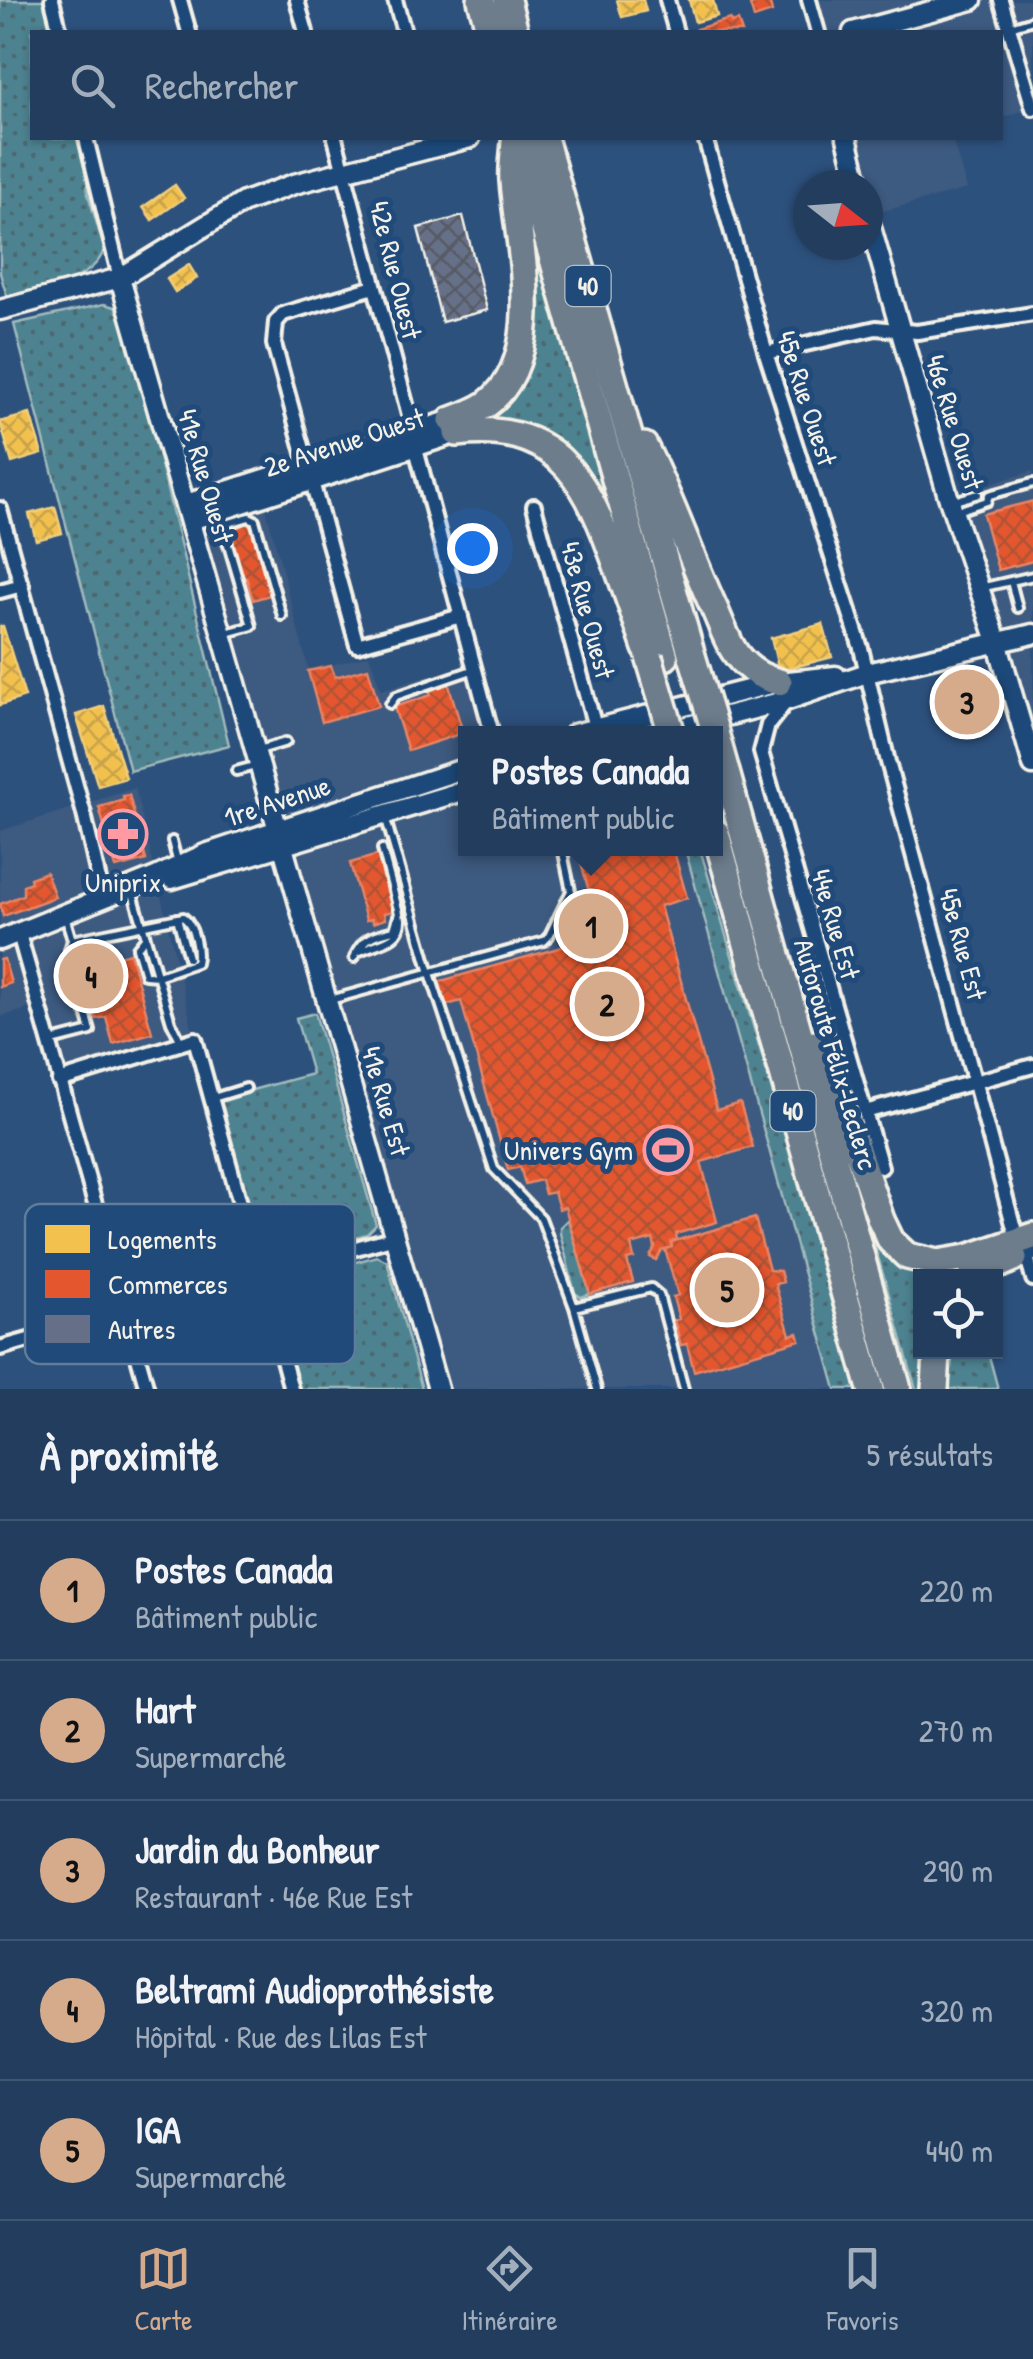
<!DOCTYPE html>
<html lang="fr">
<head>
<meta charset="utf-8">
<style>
  body { margin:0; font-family:"Patrick Hand",sans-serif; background:#2a4464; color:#f1f3f6 }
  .controls { position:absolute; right:30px; bottom:30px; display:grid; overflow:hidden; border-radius:0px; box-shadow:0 2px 8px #0004 }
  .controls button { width:90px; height:90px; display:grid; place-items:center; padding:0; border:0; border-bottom:2px solid #3f5673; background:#223d5e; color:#f1f3f6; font:50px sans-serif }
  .compass { position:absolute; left:793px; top:170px; width:90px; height:90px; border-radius:50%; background:#223d5e; box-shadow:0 2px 8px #0004; rotate:107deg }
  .you { position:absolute; left:472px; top:548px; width:35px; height:35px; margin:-25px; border:8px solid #fff; border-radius:50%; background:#1a73e8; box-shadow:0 0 0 15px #1a73e833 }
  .badge { display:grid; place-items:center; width:65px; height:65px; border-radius:50%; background:#d6ab8b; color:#111; font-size:32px; font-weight:700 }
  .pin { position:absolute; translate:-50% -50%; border:5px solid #fff; box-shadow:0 2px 10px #0006 }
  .popup { position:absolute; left:458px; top:726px; width:265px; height:130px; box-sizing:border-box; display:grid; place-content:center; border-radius:0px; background:#223d5e; filter:drop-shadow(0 2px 8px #0005); font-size:32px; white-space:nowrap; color:#a2aebc }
  .popup b { font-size:38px; color:#f1f3f6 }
  .popup::after { content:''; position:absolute; left:50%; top:100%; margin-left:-20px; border:20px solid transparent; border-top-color:#223d5e }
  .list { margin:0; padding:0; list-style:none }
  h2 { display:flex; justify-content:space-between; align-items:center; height:130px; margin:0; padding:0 40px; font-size:42px }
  h2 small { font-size:32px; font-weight:400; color:#a2aebc }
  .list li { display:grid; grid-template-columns:65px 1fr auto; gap:30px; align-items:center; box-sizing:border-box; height:140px; padding:0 40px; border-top:2px solid #3f5673 }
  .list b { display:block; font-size:38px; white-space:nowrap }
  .list p { margin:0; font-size:32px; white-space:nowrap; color:#a2aebc }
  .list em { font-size:32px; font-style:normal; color:#a2aebc }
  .icon { flex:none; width:55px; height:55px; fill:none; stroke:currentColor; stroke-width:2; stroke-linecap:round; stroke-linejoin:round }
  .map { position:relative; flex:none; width:1033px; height:1389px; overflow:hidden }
  .search { position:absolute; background:#223d5e; box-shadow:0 2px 8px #0004; left:30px; right:30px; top:30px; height:110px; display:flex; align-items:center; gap:25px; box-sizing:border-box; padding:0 35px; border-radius:0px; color:#a2aebc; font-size:38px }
  .sheet { height:830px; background:#223d5e }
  nav { display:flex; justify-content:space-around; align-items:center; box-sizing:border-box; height:140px; border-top:2px solid #3f5673; background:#223d5e; font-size:28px; color:#a2aebc }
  nav a { display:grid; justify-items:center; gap:5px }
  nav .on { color:#d6ab8b }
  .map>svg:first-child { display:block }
  .built { fill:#3e5a80 }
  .grass { fill:url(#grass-dots); stroke:#a0babc; stroke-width:2.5 }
  .homes { fill:url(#homes-cross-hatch); stroke:#f3cf7c; stroke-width:2.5 }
  .shops { fill:url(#shops-cross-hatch); stroke:#e98566; stroke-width:2.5 }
  .building { fill:url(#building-cross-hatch); stroke:#f4f1e8; stroke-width:2.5 }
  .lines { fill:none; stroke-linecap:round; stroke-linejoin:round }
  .service-casing { stroke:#f4f1e8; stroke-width:14 }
  .minor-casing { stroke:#f4f1e8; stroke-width:20 }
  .tertiary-casing { stroke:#f4f1e8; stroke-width:25 }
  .motorway-casing { stroke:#f4f1e8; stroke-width:32 }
  .service { stroke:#1f4a7a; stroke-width:6 }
  .minor { stroke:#1f4a7a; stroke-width:12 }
  .tertiary { stroke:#1f4a7a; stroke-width:18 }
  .motorway { stroke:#6d7d8c; stroke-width:25 }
  .motorway-bridge-casing { stroke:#f4f1e8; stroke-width:32; stroke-linecap:butt }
  .motorway-bridge { stroke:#6d7d8c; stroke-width:25 }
  .labels { text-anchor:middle; stroke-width:10; stroke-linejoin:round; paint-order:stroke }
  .shield { fill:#1f4a7a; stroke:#b4bfc7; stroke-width:2.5 }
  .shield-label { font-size:25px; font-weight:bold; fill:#f4f1e8 }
  .street-label { font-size:28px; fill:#f4f1e8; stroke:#1f4a7a }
  .poi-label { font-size:28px; fill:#f4f1e8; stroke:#1f4a7a }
  .key { fill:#1f4a7a; stroke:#5f7c9b; stroke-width:2.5 }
  .key-label { font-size:28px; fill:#f4f1e8 }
</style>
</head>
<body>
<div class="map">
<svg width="1033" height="1389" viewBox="0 0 1033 1389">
  <defs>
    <pattern id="grass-dots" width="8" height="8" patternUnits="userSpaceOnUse" patternTransform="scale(2.5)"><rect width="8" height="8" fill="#4d8290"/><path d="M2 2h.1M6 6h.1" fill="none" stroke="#4b686f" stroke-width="1.8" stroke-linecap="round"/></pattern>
    <pattern id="homes-cross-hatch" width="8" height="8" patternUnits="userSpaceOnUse" patternTransform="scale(2.5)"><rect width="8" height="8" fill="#f2c14e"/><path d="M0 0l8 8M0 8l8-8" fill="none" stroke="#c8a34c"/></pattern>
    <pattern id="shops-cross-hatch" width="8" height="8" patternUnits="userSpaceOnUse" patternTransform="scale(2.5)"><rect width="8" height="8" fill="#e4572e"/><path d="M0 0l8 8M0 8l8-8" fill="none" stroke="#ae5236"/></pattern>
    <pattern id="building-cross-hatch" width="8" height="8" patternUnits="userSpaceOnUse" patternTransform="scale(2.5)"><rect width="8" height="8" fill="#666f88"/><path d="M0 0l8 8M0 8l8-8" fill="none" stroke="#565a64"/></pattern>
  </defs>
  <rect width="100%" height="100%" fill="#2d517d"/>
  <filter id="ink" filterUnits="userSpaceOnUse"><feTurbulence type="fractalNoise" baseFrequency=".01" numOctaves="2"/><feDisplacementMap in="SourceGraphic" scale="20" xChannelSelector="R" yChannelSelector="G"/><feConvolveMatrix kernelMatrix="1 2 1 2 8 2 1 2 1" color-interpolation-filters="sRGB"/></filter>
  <g filter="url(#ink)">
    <!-- built -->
    <path class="built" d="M809,0H1033V78L1025,81L1033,107L1001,118L1000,32H818Z
      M847,138H952L967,189L868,215V185H859Z
      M1033,471V737L948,496Z
      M263,497L309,671L369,655L381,690L474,663L492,733L466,734V768L278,829L191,520Z
      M135,788L195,1039L59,1081L38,1006L0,1017V831Z
      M466,790V848L707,849L769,1061L871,1389H436L284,847Z"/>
    <!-- grass -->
    <path class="grass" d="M0,0H47L55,32H32V138H84L88,194L104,248C99,279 35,294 9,303L0,273Z
      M540,261L607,502L600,504L594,491L486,424L482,416L492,409L531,263Z
      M104,304L115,307L128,329L229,745L130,771L14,324Z
      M685,849H700L763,1059L856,1389H836Z
      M315,1013L376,1225L367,1234L265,1262L218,1099L312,1074L296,1018Z
      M859,1191L882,1237L974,1266L961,1276H920V1352H929L928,1389H916Z
      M568,1219L590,1294L581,1297L575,1293L560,1233V1227Z
      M377,1256L387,1261L422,1389H299L271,1286Z
      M944,1352H988L998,1389H942Z"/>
    <!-- homes -->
    <path class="homes" d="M617,0H643L646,11L622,17Z
      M689,0H713L717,16L695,22Z
      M175,185L184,198L152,220L143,207Z
      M189,265L197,278L175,292L167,279Z
      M30,414L42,454L12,463L0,422Z
      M55,507L62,533L36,540L29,514Z
      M823,624L832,657L779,671L771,638Z
      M0,626H3L25,697L0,705Z
      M104,706L126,778L98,786L76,715Z"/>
    <!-- shops -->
    <path class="shops" d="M769,0L772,12L754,18L750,5Z
      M730,19L731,23L738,21L742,32H697L696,29Z
      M1033,501V561L998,570L983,514Z
      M250,522L270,595L253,600L246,577L241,578L227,529Z
      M331,666L335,677L368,668L379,706L322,722L308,671Z
      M972,678L981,710L953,718L944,686Z
      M448,682L463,733L408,751L394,707L431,695L429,688Z
      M129,795L146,860L116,868L99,807L124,800L123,796Z
      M577,848H673L687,898L660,906L717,1110L740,1103L753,1147L701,1162L717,1222L676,1234L677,1240L671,1242L672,1247L662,1250L656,1260L650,1257L655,1247L653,1239L631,1245L634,1258L627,1260L633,1282L590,1294L565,1207L559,1209L554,1192L545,1194L541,1180L525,1184L520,1167L508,1170L461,1001L444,1006L437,982L580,942L572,912L593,906Z
      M378,855L394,911L384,913L385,919L373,923L372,919L366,920L350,863Z
      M46,872L55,897L3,916L0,904L23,895V885L31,882L30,878Z
      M110,953L111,958L130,953L152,1033L113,1044L106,1017L96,1019L80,961Z
      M4,959L11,983L0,987V960Z
      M755,1218L769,1270L780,1271L783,1282L775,1284L790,1335L798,1333L800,1340L694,1371L687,1344L681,1345L674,1320L679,1319L673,1297L678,1295L665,1249L672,1247L671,1242Z"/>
    <!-- building -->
    <path class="building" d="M463,216L487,310L442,322L418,228Z"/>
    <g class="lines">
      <!-- service casing -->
      <g class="service-casing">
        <path id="service" d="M1010,27L1033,20
          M951,502L978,494
          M957,511L987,501L989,495L1033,483
          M1011,581L1018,608
          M980,588L1033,576
          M223,634L252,626L224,531L226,524L249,517L255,520L282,616
          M390,704L396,696L475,669
          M259,750L286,742
          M236,771L255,766
          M385,816L430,973L494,1169L541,1218L574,1307L597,1389
          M172,841L178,864
          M132,890L171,1022L181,1042
          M65,916L72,940L183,917C194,925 199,950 196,963L158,976L145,975L137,948L146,937
          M177,918L188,958
          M356,953C374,942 402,944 401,919
          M354,958C362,937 374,935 394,930L399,913L382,849
          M330,1000L544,941L549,936L571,891L562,848
          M48,1042L91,1031L69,950L72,940
          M213,1098L246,1088
          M574,1307L651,1288L659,1295L684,1389"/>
      </g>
      <!-- minor casing -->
      <g class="minor-casing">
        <path id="minor" d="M52,0L60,32
          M180,0L189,32
          M297,0L306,32
          M395,0L404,32
          M667,0L676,32
          M809,0L818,32
          M1001,0L1033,108
          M86,138L120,278
          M335,138L409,415
          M705,138L766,353L861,648L888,762L1014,1228
          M374,287L283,314L276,322L274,344L357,645L461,616
          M766,353L876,328L917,332L1033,314
          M416,449L492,734
          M534,506L595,727
          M0,509L84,814L103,898
          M0,591L22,585
          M786,702L768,725L761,752L881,1167
          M19,934L147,1389
          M59,1081L195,1039L291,1389
          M865,1112L1033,1066
          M1026,1253L1033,1279
          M0,1348L395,1237"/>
      </g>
      <!-- tertiary casing -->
      <g class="tertiary-casing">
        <path id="tertiary" d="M853,32L972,0
          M847,138L859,185
          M868,217L948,496L997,641L1033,765
          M120,278L438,1389
          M0,310L120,278L244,202L294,184L470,138
          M186,504L452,420
          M191,520L457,433
          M574,734L779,682L836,676
          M657,734L788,700L867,673L1033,634
          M172,879L466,790
          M0,940L158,876L205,854L466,768
          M1026,1253L1033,1251"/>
      </g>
      <!-- motorway casing -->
      <g class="motorway-casing">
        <path id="motorway" d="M481,0L490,32
          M507,0L515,32
          M519,138L665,657
          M544,138L692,656
          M452,420C463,416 477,411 487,404C549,358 518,245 513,181C512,169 514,155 515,142
          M457,433C552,422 583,473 612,552C624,584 635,616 646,648
          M644,446C671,499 690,556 715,610C723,628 730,651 745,664C755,674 766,679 779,682
          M716,736L898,1389
          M716,833L871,1389
          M815,1044L837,1091L881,1220L891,1241L907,1256L937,1263L967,1258L1033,1236
          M973,1276L1014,1258
          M935,1389L937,1352"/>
      </g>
      <!-- service -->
      <use href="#service" class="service"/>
      <!-- minor -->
      <use href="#minor" class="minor"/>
      <!-- tertiary -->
      <use href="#tertiary" class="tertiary"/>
      <!-- motorway -->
      <use href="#motorway" class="motorway"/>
      <!-- motorway-bridge casing -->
      <g class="motorway-bridge-casing">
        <path id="motorway-bridge" d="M692,656L715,731
          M649,657L672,734"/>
      </g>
      <!-- motorway-bridge -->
      <use href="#motorway-bridge" class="motorway-bridge"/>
    </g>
  </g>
  <!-- icons -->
  <defs>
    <g id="pharmacy-ring" transform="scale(2.5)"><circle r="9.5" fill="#1f4a7a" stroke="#ff9aa2" stroke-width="1.5"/><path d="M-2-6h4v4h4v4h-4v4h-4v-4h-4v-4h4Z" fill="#ff9aa2"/></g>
    <g id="stadium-ring" transform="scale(2.5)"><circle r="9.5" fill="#1f4a7a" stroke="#ff9aa2" stroke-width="1.5"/><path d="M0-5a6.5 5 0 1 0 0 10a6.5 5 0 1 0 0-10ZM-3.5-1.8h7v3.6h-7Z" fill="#ff9aa2"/></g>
  </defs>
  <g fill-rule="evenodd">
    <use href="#pharmacy-ring" x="123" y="834"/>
    <use href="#stadium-ring" x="668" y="1150"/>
  </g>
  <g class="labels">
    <!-- shield labels -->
    <g class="shield">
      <rect x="565.5" y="266" width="45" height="40" rx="8"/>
      <rect x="770.5" y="1091" width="45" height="40" rx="8"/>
    </g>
    <g class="shield-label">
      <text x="588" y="295">40</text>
      <text x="793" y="1120">40</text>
    </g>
    <!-- street labels -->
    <g class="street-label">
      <text transform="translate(396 270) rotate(76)" y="10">42e Rue Ouest</text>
      <text transform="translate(807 398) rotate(72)" y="10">45e Rue Ouest</text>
      <text transform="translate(955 422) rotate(73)" y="10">46e Rue Ouest</text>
      <text transform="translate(344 442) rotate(-18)" y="10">2e Avenue Ouest</text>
      <text transform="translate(206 476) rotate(74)" y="10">41e Rue Ouest</text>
      <text transform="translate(588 610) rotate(75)" y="10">43e Rue Ouest</text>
      <text transform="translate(277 801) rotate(-18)" y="10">1re Avenue</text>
      <text transform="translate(836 924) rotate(74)" y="10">44e Rue Est</text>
      <text transform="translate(963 944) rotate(75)" y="10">45e Rue Est</text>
      <text transform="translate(836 1054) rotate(74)" y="10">Autoroute Félix-Leclerc</text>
      <text transform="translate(386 1101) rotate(74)" y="10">41e Rue Est</text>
    </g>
    <!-- poi labels -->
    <g class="poi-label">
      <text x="123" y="892">Uniprix</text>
      <text x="633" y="1160" text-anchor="end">Univers Gym</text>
    </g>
  </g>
  <!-- legend -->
  <rect x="25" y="1204" width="330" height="160" rx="15" class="key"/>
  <rect x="45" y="1225" width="45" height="28" fill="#f2c14e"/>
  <rect x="45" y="1270" width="45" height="28" fill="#e4572e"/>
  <rect x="45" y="1315" width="45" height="28" fill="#666f88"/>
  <g class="key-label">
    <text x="108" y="1249">Logements</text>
    <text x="108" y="1294">Commerces</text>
    <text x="108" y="1339">Autres</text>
  </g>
</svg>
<div class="controls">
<button><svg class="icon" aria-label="locate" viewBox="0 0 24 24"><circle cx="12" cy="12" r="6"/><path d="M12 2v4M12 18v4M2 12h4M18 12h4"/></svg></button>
</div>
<svg class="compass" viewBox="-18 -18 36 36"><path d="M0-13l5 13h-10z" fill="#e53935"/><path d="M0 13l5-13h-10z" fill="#a2aebc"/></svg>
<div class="you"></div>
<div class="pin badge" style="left:591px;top:926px">1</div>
<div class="popup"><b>Postes Canada</b>Bâtiment public</div>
<div class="pin badge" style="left:607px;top:1004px">2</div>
<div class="pin badge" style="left:967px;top:702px">3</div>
<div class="pin badge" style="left:91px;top:976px">4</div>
<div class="pin badge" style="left:727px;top:1290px">5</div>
<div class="search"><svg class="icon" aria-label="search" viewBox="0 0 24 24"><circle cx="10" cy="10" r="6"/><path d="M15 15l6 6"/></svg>Rechercher</div>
</div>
<section class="sheet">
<h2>À proximité<small>5 résultats</small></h2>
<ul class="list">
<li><span class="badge">1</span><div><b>Postes Canada</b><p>Bâtiment public</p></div><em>220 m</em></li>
<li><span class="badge">2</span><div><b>Hart</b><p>Supermarché</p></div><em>270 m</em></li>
<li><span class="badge">3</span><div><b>Jardin du Bonheur</b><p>Restaurant · 46e Rue Est</p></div><em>290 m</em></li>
<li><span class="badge">4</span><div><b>Beltrami Audioprothésiste</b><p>Hôpital · Rue des Lilas Est</p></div><em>320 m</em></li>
<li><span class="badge">5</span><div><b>IGA</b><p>Supermarché</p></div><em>440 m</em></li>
</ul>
</section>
<nav>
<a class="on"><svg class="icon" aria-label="map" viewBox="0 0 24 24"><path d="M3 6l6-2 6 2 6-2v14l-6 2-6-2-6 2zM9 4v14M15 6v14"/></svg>Carte</a>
<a><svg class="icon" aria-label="directions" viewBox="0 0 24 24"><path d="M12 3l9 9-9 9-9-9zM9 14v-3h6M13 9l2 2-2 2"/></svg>Itinéraire</a>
<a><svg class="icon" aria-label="saved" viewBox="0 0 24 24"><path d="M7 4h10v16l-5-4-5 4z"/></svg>Favoris</a>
</nav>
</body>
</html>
